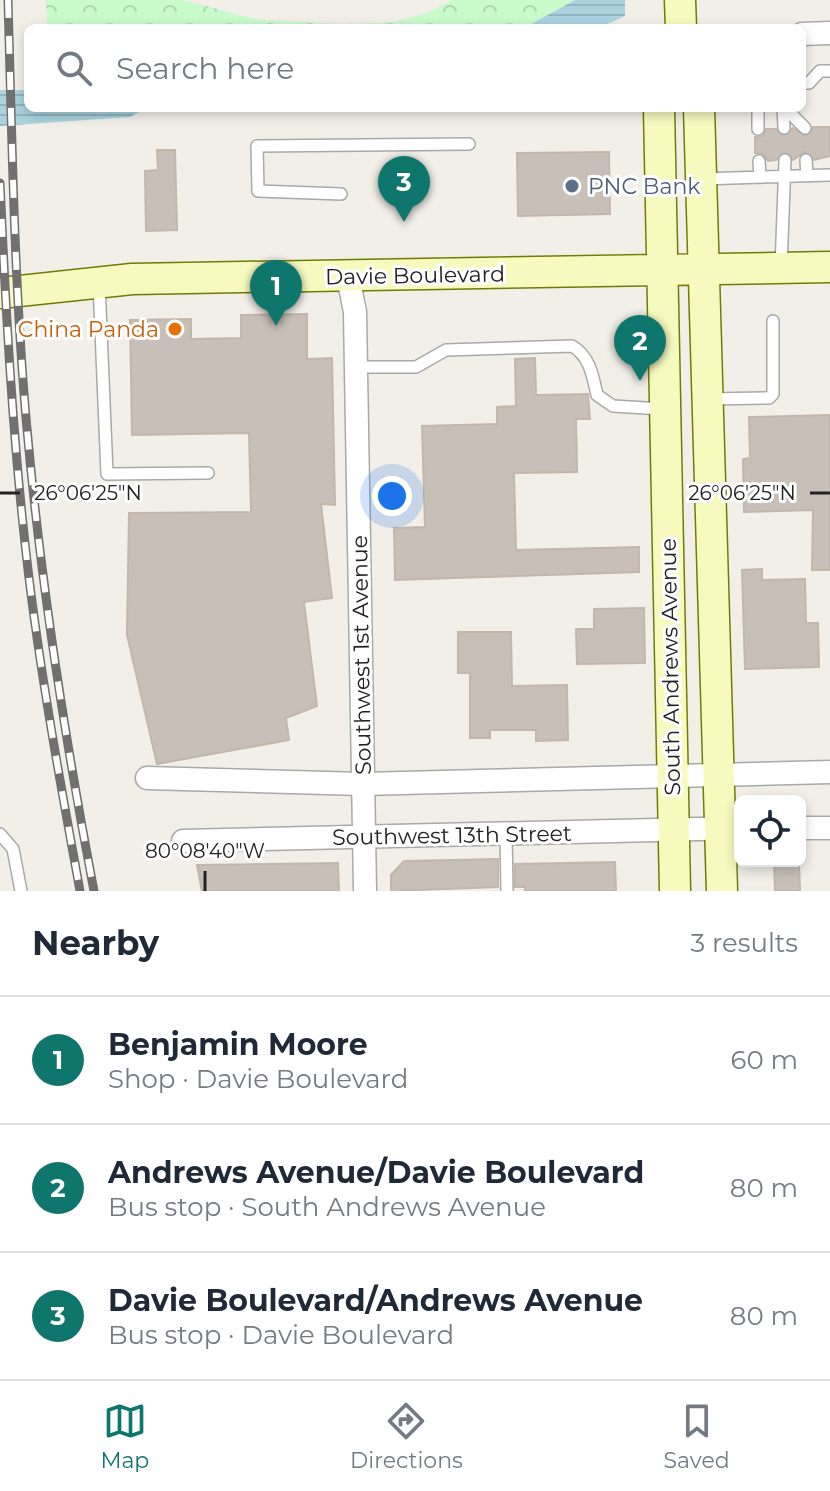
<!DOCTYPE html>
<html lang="en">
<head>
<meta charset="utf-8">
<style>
  body { margin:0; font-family:Montserrat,sans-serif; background:#f6f6f7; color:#1f2937 }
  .controls { position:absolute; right:24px; bottom:24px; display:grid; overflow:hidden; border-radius:12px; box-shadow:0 4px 12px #0003 }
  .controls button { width:72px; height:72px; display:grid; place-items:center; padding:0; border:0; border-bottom:2px solid #e0e1e3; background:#fff; color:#1f2937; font:40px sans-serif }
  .you { position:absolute; left:392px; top:496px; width:28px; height:28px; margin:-20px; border:6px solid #fff; border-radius:50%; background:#1a73e8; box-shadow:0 0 0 12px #1a73e833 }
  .badge { display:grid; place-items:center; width:52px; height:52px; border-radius:50%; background:#0f766e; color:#fff; font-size:26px; font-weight:700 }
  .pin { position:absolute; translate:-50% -66px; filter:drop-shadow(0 2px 4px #0008) }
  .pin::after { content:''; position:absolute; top:42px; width:28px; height:24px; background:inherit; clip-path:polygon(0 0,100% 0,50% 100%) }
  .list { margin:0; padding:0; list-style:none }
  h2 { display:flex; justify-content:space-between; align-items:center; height:104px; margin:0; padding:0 32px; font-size:34px }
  h2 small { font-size:26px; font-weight:400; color:#747a83 }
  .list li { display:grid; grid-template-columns:52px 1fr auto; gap:24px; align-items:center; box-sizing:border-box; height:128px; padding:0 32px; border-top:2px solid #e0e1e3 }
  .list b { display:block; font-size:30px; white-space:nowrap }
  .list p { margin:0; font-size:26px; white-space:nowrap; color:#747a83 }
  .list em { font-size:26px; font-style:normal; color:#747a83 }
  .icon { flex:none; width:44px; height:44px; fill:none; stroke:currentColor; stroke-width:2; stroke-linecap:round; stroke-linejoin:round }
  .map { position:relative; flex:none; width:830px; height:891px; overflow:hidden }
  .search { position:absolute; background:#fff; box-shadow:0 4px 12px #0003; left:24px; right:24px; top:24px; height:88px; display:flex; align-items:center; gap:20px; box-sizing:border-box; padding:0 28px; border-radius:12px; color:#747a83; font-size:30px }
  .sheet { height:488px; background:#fff }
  nav { display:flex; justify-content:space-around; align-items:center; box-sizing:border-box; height:112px; border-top:2px solid #e0e1e3; background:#fff; font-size:22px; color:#747a83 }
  nav a { display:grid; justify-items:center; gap:4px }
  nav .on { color:#0f766e }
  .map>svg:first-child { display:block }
  .park { fill:url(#park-crowns) }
  .water { fill:url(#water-rules) }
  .building { fill:#c7bfb8; stroke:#c4b6ab; stroke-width:2 }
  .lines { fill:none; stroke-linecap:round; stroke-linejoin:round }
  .service-casing { stroke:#a9a9a9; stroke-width:14 }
  .minor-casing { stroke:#a9a9a9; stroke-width:25 }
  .secondary-casing { stroke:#707d05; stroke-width:33 }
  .service { stroke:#fff; stroke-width:11 }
  .minor { stroke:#fff; stroke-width:22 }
  .secondary { stroke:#f7fabf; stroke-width:30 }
  .rail-casing { stroke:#707070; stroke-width:9 }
  .rail { stroke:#fff; stroke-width:6; stroke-dasharray:18; stroke-linecap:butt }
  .ticks { fill:none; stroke:#222; stroke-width:3 }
  .service-dot { fill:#5c6f8a; stroke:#fff; stroke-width:3 }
  .food-dot { fill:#e8710a; stroke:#fff; stroke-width:3 }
  .labels { text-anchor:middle; stroke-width:6; stroke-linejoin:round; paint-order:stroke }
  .service-label { font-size:22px; fill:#4e5e75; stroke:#fff; text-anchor:start }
  .street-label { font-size:22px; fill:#222; stroke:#fff }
  .food-label { font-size:22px; fill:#c56008; stroke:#fff; text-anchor:end }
  .ticks-label { font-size:20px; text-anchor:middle; fill:#222; stroke:#fff; stroke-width:6; stroke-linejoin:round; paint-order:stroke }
</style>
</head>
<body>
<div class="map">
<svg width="830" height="891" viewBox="0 0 830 891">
  <defs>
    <pattern id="park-crowns" width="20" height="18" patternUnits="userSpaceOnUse" patternTransform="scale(2)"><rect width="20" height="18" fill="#c8facc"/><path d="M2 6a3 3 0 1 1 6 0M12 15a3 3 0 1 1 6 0" fill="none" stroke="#acd6af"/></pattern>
    <pattern id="water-rules" width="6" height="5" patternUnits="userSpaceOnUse" patternTransform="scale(2)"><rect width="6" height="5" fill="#aad3df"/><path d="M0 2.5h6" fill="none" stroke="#92b5bf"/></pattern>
  </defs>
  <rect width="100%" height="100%" fill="#f2efe9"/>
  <!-- park -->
  <path class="park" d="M46,0H183L259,20L345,24L394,22L430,12L452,0H575L524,28H47Z"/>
  <!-- water -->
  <path class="water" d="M575,0H625V16L599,28H524Z
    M0,90H28V108H147L130,117L0,126Z"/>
  <!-- building -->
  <path class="building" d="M813,127H830V156L814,160L805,152L793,160L785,152L776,160L768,161L763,154L755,153V137L763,136L766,129H776L784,136L793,128L806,136Z
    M157,150H175L177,230L146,231L145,171L158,170Z
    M609,152L610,214L518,216L517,153Z
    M307,314V359L332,358L335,505L321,504L332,598L304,602L317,706L286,718L289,740L157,764L127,635L129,513L251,512L249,433L132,435L130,320L191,319V339L241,338V315Z
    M535,358L536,395L588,394L590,419H576L577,472L514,473L516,550L639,547V572L395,580L394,528L425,527L422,426L497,424V407L516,406L515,359Z
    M830,415V570H812L813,510L744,512L743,459L750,458L749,417Z
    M762,569V580L805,579L806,623H818L819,667L745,669L742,570Z
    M644,608L645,663L577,664L576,629H594V609Z
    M458,632H511L512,686L567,685L568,740L536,741V730H490V738H470V673H458Z
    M498,859V887L391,891V875L404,861Z
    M774,861H799L800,891H775Z
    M615,862L616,891H525V887H515V864Z
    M338,863L339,891H202L197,865Z"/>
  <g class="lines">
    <!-- service casing -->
    <g class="service-casing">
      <path id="service" d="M802,83H809L820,71H830
        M758,108V129
        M783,108L784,128
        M785,108L805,128
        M806,160L807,176
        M759,161L760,177
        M701,179L830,175
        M341,194L258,191L257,146L469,144
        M781,267L785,160
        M99,283L107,474L208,473
        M356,367H416L446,350L572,346C590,356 593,377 597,395L613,406L662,409
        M708,399L769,398L773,394V321
        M0,834L13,849L21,891
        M506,834L507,891"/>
    </g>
    <!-- minor casing -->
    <g class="minor-casing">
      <path id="minor" d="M802,34L830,33
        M348,277L355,312L365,891
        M147,778L363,784L830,772
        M800,828H830
        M183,841L740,828"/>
    </g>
    <!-- secondary casing -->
    <g class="secondary-casing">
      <path id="secondary" d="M680,0L681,28
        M659,108L675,891
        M699,108L722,891
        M0,293L132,279L830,267"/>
    </g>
    <!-- service -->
    <use href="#service" class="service"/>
    <!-- minor -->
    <use href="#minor" class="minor"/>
    <!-- secondary -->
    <use href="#secondary" class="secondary"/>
    <!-- rail casing -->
    <g class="rail-casing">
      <path id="rail" d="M8,0C12,139 14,279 26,418C40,577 64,734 94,891
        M0,183C6,315 13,447 29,578C42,683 61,787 80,891"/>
    </g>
    <!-- rail -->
    <use href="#rail" class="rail"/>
  </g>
  <!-- ticks -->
  <path class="ticks" d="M0,493H20M810,493H830M205,871V891"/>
  <!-- markers -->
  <circle class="service-dot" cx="572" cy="186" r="8"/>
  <circle class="food-dot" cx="175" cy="329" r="8"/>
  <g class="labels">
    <!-- service labels -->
    <g class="service-label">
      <text x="588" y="194">PNC Bank</text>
    </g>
    <!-- street labels -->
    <g class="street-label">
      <text transform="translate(415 275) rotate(-1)" y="8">Davie Boulevard</text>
      <text transform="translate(361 655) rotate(-91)" y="8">Southwest 1st Avenue</text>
      <text transform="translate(670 667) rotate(-91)" y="8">South Andrews Avenue</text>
      <text transform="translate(452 835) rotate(-1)" y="8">Southwest 13th Street</text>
    </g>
    <!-- food labels -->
    <g class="food-label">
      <text x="159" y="337">China Panda</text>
    </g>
  </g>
  <g class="ticks-label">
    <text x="88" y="500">26°06'25"N</text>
    <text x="742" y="500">26°06'25"N</text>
    <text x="205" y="858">80°08'40"W</text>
  </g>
</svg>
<div class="controls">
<button><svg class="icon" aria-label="locate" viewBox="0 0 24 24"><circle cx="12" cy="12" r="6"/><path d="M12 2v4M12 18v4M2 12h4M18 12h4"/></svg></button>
</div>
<div class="you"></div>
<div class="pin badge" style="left:276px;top:326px">1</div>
<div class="pin badge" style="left:640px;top:381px">2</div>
<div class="pin badge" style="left:404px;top:222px">3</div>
<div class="search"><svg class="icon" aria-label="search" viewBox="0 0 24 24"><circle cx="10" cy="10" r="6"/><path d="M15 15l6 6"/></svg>Search here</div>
</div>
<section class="sheet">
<h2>Nearby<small>3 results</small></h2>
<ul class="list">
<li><span class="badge">1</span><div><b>Benjamin Moore</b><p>Shop · Davie Boulevard</p></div><em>60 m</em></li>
<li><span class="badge">2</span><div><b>Andrews Avenue/Davie Boulevard</b><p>Bus stop · South Andrews Avenue</p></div><em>80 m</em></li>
<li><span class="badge">3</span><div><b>Davie Boulevard/Andrews Avenue</b><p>Bus stop · Davie Boulevard</p></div><em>80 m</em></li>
</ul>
</section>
<nav>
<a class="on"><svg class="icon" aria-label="map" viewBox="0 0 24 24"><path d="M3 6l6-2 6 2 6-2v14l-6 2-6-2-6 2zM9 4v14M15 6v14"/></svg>Map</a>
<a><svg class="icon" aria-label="directions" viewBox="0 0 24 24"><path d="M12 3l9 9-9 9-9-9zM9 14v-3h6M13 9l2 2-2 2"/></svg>Directions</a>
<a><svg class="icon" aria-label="saved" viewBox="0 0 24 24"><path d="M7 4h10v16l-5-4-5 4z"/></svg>Saved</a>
</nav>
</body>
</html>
